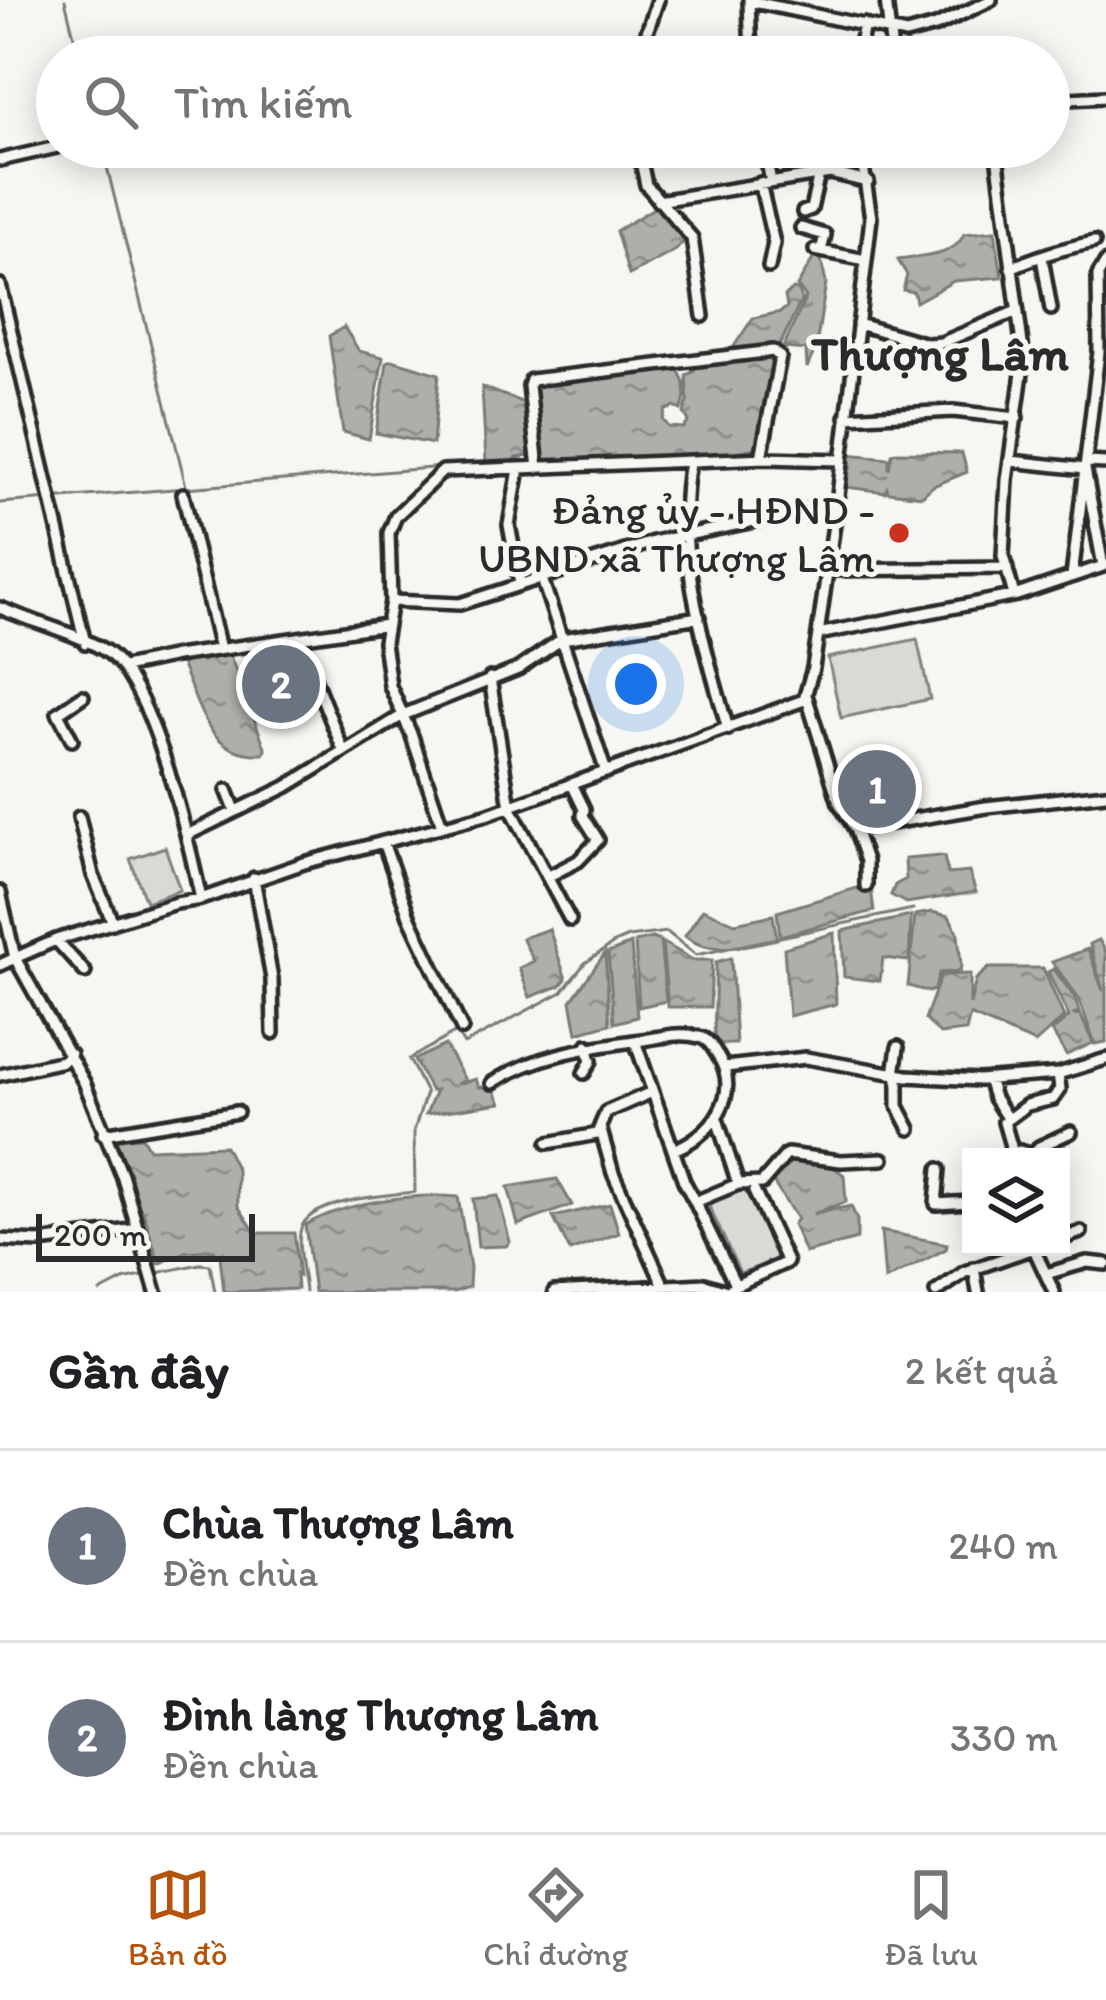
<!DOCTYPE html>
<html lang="vi">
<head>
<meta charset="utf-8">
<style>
  body { margin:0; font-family:Itim,sans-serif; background:#f2f2f2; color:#202124 }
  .controls { position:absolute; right:36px; bottom:36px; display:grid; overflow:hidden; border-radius:0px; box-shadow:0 6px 30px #0003 }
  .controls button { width:108px; height:108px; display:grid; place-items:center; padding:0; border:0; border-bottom:3px solid #e0e0e0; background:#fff; color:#202124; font:60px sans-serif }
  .scale { position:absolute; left:36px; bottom:30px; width:219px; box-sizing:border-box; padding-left:12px; border:6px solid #2b2b2b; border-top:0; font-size:33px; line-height:42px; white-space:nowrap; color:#2b2b2b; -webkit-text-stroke:9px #f6f6f2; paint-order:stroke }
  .you { position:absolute; left:636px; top:684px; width:42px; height:42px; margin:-30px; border:9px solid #fff; border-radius:50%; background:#1a73e8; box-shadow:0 0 0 18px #1a73e833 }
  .badge { display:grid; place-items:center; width:78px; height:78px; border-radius:50%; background:#b45309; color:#fff; font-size:39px; font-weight:700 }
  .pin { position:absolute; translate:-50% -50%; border:6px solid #fff; box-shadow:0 3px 12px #0006 }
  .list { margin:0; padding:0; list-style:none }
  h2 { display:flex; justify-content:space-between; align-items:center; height:156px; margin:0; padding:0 48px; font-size:51px }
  h2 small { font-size:39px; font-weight:400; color:#757577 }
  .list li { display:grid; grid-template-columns:78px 1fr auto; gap:36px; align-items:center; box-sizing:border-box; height:192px; padding:0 48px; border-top:3px solid #e0e0e0 }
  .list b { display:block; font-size:45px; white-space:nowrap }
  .list p { margin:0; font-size:39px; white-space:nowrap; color:#757577 }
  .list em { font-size:39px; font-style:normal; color:#757577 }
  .icon { flex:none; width:66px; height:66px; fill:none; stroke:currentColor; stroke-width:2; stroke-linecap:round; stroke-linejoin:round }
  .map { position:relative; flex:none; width:1106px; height:1292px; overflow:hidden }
  .search { position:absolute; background:#fff; box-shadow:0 6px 30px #0003; left:36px; right:36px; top:36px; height:132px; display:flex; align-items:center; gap:30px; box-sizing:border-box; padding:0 42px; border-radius:66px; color:#757577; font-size:45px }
  .sheet { height:540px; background:#fff }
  nav { display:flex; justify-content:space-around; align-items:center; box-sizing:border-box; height:168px; border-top:3px solid #e0e0e0; background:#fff; font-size:33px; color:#757577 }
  nav a { display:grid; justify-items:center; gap:6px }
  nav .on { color:#b45309 }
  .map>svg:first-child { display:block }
  .park { fill:#d9d9d5; stroke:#828280; stroke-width:3 }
  .water { fill:url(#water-ripples); stroke:#7a7a78; stroke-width:3 }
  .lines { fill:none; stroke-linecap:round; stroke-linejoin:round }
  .stream { stroke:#7a7a78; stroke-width:3 }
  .minor-casing { stroke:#2b2b2b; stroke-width:18 }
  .minor { stroke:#f6f6f2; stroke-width:9 }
  .poi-dot { fill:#c8321e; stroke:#f6f6f2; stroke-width:4.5 }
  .labels { text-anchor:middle; stroke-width:10; stroke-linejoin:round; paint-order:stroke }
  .poi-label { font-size:42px; fill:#2b2b2b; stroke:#f6f6f2; text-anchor:end }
  .quarter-label { font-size:48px; font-weight:bold; fill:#2b2b2b; stroke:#f6f6f2 }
</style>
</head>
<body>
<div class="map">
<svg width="1106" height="1292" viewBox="0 0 1106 1292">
  <defs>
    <pattern id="water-ripples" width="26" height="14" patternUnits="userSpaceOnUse" patternTransform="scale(3)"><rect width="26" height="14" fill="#aeaeab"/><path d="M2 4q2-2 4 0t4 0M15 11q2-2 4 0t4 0" fill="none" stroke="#8e8e8b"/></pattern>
  </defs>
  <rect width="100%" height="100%" fill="#f6f6f2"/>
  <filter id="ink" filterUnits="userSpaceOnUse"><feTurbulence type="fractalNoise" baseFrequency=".00833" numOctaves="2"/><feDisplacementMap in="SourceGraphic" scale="24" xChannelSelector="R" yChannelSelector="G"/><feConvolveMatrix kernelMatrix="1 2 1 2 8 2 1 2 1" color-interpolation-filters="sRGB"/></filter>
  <g filter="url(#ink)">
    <!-- park -->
    <path class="park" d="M917,639L930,699L841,718L828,658Z
      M165,847L180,890L146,902L130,859Z
      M752,1186L785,1258L740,1273L707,1202Z"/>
    <!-- water -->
    <path class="water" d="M659,205L687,238L676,250L629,275L616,231Z
      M995,231L1002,277L954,281L916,302L914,292L903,290L907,275L898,260C921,256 954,258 964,234Z
      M816,254L820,255L826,283L816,347L807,368L806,350L783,348L806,297L797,286Z
      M793,289L798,290L802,299L779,347L731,351L753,318L781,312L787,307L785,296Z
      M344,327L359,351L383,357L369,439L343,432L329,336Z
      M761,356L773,360L775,370L760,447L714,457L543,464L541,461L534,386L539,381L677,369C686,380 687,399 681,410L674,407L666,410L663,420L669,427L684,428L689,421L684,413L688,401L686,375L693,372L696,365Z
      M392,360L439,374L433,444L376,433L387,362Z
      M482,387L527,404L533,455L517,458L506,466L486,463Z
      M896,452L962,453L967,472L933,486L922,496L888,492L887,488L885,492L845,487L851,464L847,454L889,458V469L892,454Z
      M229,653L266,750L263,754C208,757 200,706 182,666L183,659Z
      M940,856L944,857L948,874L969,872L976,892L906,903L891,895L895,885L906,879L905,859Z
      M857,888H871L874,911L780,936L777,912Z
      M703,909L735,923L773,915L777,939C748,945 710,957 685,936Z
      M932,912L949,916L958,934L961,965L960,971L939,973L935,989L929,992L908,986L915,915Z
      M911,916L909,961L883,958L880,981L844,977L842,931Z
      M549,929L566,979L560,986L530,997L519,968L534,961L522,938Z
      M834,933L836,1004L789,1016L784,948Z
      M652,938L660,941L666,1001L639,1007L635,942Z
      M1099,940L1106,952V1042L1095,1044L1078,997L1052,962L1088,949L1103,991L1090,944Z
      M662,942L693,960H712L710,1007H668Z
      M631,944L637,1017L614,1023L608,953Z
      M605,953L610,1024L577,1033L571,1001Z
      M731,958L736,1044H722L714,1039L716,962Z
      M989,968H1043L1064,1017L1035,1043L970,1015L966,1031L940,1034L925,1019L941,975L970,974V1005L976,979Z
      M1054,969L1075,998L1079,1011L1073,1015L1080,1014L1093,1043L1066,1055L1052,1031L1069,1017L1048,972Z
      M445,1045L465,1080L457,1084L476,1079L479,1087H493L501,1103L426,1114L436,1090L431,1091L414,1060Z
      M142,1137L149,1149L225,1146L237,1170L238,1206L256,1233H294L299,1276L296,1274L297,1289L224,1292L220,1256L214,1250L185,1252L159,1264L143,1211L136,1206L109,1139Z
      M793,1161L831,1165L844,1175L846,1202L813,1214L851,1206L857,1220V1239L805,1253L793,1224L797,1219L773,1182L781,1167Z
      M557,1179L572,1205L518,1225L508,1187Z
      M498,1196L510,1242L506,1246L478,1247L473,1199Z
      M458,1197L470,1267L469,1287L454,1292H314L305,1225C346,1202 410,1193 458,1197Z
      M610,1204L619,1233L570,1251L553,1217Z
      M881,1231L947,1244L946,1249L885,1280Z"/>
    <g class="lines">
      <!-- stream -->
      <path class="stream" d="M65,0L79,57
        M102,147L186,486
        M513,463L533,462
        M0,503L443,467
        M100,1292L123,1280L200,1264L210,1265L215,1292
        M305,1292C304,1275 294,1238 303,1224C318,1199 389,1195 415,1192L414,1131L426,1093L409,1059L456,1032L464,1044L562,992L585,963L614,943L628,937L667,932L696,955L913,909"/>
      <!-- minor casing -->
      <g class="minor-casing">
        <path id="minor" d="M749,0L751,57
          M749,1L906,34L936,26L991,0
          M858,56L864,24
          M646,57L647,32L658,0
          M886,57L891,44L886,0
          M1049,100L1106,97
          M638,147L646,185L692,238L703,316
          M764,147L771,182
          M996,147L1024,359L1007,480L1003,556L1014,595
          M0,160L57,147
          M760,183L774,243L769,267
          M658,201L830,173L868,182
          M803,212L811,209L819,174
          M801,228L825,235L821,251
          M815,250L866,260
          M1042,257L1051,309
          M1011,268C1039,255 1065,248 1094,242
          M0,285L85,643
          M858,324L927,344L941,343L1017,311
          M846,417L953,411L1017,418
          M1011,461L1085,469L1103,566
          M690,462C674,549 704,645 728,729
          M1086,462L1106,463
          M538,468L529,386L531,380L773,351L780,357L761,458
          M519,469L509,525L520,584
          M183,494L220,649
          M826,570L1007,568
          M1072,576L1099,352L1098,275L1106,262
          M542,579L606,772
          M391,601L460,604L653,542L837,504
          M0,608C33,622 73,632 104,650C153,679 189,843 201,899
          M818,634L1017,595L1106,565
          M298,638L343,750
          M124,667L176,656L386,625
          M490,678L510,807L570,920
          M806,695L839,803L855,829L986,807L1106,794
          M72,740L58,713L83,696
          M227,790L235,810
          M79,817L93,875L113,923
          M442,826L412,736L390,686L384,642L391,601L389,533L396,516L443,471L766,458L840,460
          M855,829L866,861V886
          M187,835L286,787L403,715L518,669L562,639L699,617
          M383,842L409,916L462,1029
          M547,877L578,861L598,840L583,816L584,809L572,784
          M254,878L272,979L273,1033
          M0,892L15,958L0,965
          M56,940L85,972
          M635,1041L684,1181L695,1202
          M725,1067L806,1058L907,1076L979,1080L1058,1074L1106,1059
          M584,1073L591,1061L587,1045
          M894,1074L898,1047
          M898,1074V1106L910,1129
          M0,1075L63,1061L70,1054
          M988,1079L994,1098L1007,1118
          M492,1083C535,1055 585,1048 634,1041C657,1039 676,1031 699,1037C709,1039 713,1048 718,1056C743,1095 710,1137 673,1150
          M717,1119L738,1184
          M600,1127L613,1173L664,1286
          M103,1134L237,1112
          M548,1143L597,1134L606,1112L652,1092
          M1009,1153L1020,1151L1033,1155L1039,1147L1071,1132
          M1008,1157L1011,1146L1004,1122L1027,1105L1053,1099L1060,1089L1058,1074
          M939,1169L936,1204L971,1202
          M1061,1239L1081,1232
          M0,1240L39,1242L138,1229
          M1033,1247L1054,1292
          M974,1268L978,1292
          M1046,1274L1087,1262L1106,1264
          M735,1284L695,1202L738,1184L762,1183L787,1154L841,1161L883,1159
          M732,1287L787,1262L754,1191
          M156,1292L122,1175L84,1082L15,958L56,940L176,903L201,899L304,863L486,815L804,700L813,668L837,504L871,218L860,147
          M554,1292L705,1284L730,1292
          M936,1292L965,1272L1036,1247"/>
      </g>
      <!-- minor -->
      <use href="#minor" class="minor"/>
    </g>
  </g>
  <!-- markers -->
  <circle class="poi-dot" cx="899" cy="533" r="12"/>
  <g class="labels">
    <!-- poi labels -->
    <g class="poi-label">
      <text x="875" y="524">Đảng ủy - HĐND -<tspan x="875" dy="48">UBND xã Thượng Lâm</tspan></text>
    </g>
    <!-- quarter labels -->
    <g class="quarter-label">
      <text x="940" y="370">Thượng Lâm</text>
    </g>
  </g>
</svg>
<div class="controls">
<button><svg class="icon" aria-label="layers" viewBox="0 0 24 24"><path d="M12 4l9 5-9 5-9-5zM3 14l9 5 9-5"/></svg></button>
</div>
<div class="scale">200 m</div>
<div class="you"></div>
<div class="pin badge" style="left:877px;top:789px;background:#6b7280">1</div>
<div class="pin badge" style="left:281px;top:684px;background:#6b7280">2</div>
<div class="search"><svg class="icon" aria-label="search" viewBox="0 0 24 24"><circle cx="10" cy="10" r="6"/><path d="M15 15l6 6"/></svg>Tìm kiếm</div>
</div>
<section class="sheet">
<h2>Gần đây<small>2 kết quả</small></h2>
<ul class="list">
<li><span class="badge" style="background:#6b7280">1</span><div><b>Chùa Thượng Lâm</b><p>Đền chùa</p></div><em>240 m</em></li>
<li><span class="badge" style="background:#6b7280">2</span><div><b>Đình làng Thượng Lâm</b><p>Đền chùa</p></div><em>330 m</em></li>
</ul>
</section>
<nav>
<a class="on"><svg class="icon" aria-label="map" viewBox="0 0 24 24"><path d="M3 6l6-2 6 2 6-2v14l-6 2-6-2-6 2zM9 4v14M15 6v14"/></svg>Bản đồ</a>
<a><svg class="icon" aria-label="directions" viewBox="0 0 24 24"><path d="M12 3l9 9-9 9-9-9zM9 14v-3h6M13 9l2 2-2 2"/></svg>Chỉ đường</a>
<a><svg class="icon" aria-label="saved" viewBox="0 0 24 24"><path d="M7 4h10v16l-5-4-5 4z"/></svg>Đã lưu</a>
</nav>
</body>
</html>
